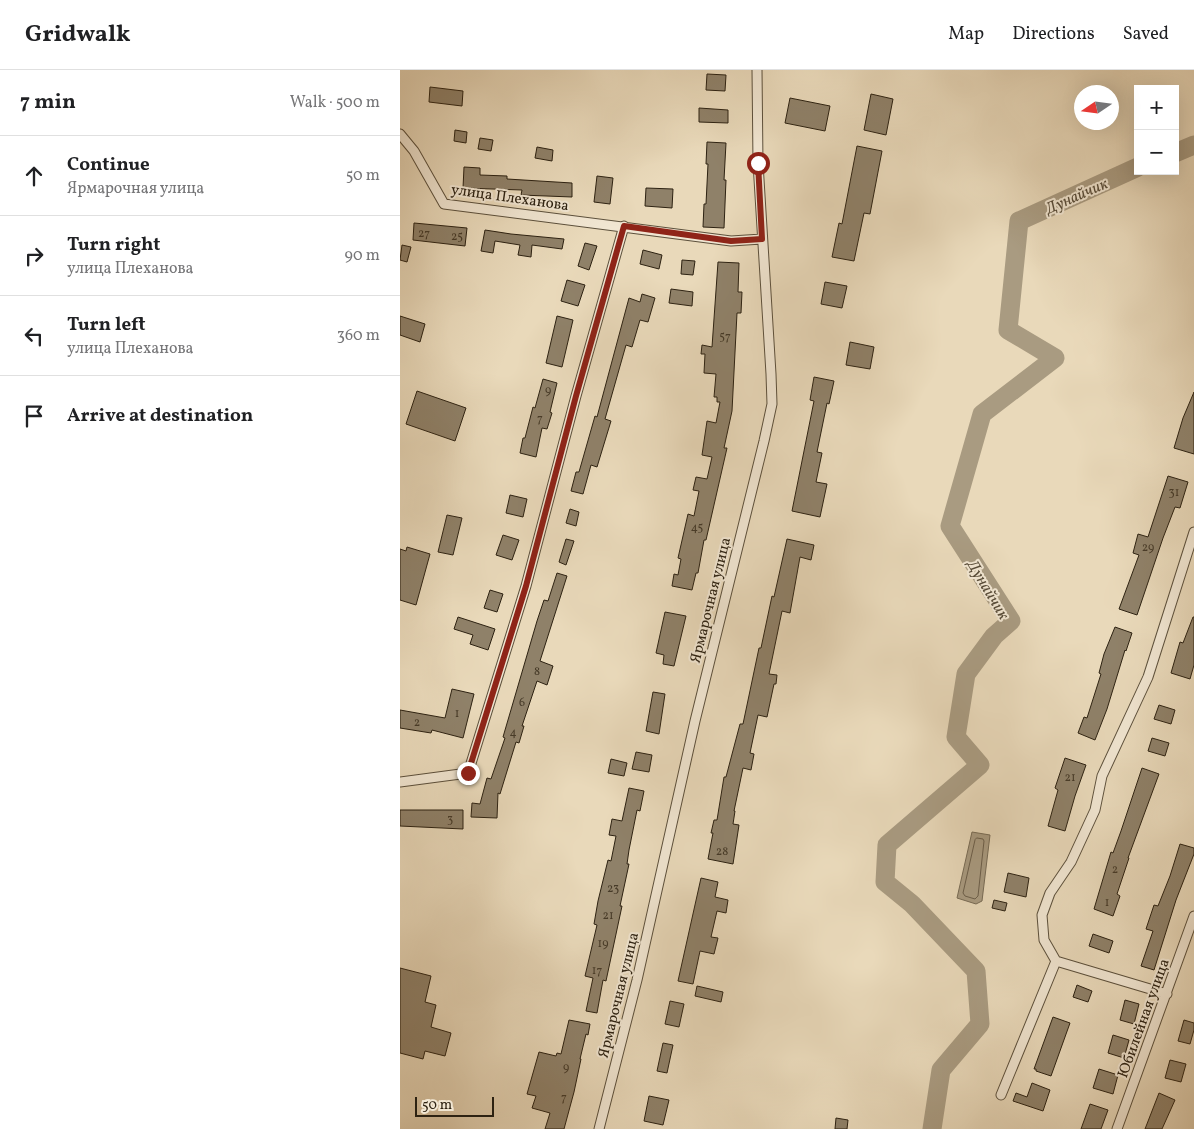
<!DOCTYPE html>
<html lang="en">
<head>
<meta charset="utf-8">
<style>
  body { margin:0; font-family:Vollkorn,serif; background:#f2f2f2; color:#202124 }
  .controls { position:absolute; right:15px; top:15px; display:grid; overflow:hidden; border-radius:0px; box-shadow:0 5px 20px #0002 }
  .controls button { width:45px; height:45px; display:grid; place-items:center; padding:0; border:0; border-bottom:1px solid #e0e0e0; background:#fff; color:#202124; font:25px sans-serif }
  .compass { position:absolute; left:674px; top:15px; width:45px; height:45px; border-radius:50%; background:#fff; box-shadow:0 5px 20px #0002; rotate:257deg }
  .scale { position:absolute; left:15px; bottom:12px; width:79px; box-sizing:border-box; padding-left:5px; border:2px solid #2d2212; border-top:0; font-size:14px; line-height:18px; white-space:nowrap; color:#2d2212; -webkit-text-stroke:4px #f1e6d2; paint-order:stroke }
  .stop { position:absolute; width:15px; height:15px; margin:-11px; border:4px solid #8f2418; border-radius:50%; background:#fff }
  .stop.end { background:#8f2418; border-color:#fff; box-shadow:0 1px 5px #0008 }
  .list { margin:0; padding:0; list-style:none }
  h2 { display:flex; justify-content:space-between; align-items:center; height:65px; margin:0; padding:0 20px; font-size:21px }
  h2 small { font-size:16px; font-weight:400; color:#757577 }
  .list li { display:grid; grid-template-columns:32px 1fr auto; gap:15px; align-items:center; box-sizing:border-box; height:80px; padding:0 20px; border-top:1px solid #e0e0e0 }
  .list b { display:block; font-size:19px; white-space:nowrap }
  .list p { margin:0; font-size:16px; white-space:nowrap; color:#757577 }
  .list em { font-size:16px; font-style:normal; color:#757577 }
  .icon { flex:none; width:28px; height:28px; fill:none; stroke:currentColor; stroke-width:2; stroke-linecap:round; stroke-linejoin:round }
  .map { position:relative; flex:none; width:794px; height:1059px; overflow:hidden }
  header { display:flex; align-items:center; gap:30px; box-sizing:border-box; height:70px; padding:0 25px; background:#fff; border-bottom:1px solid #e0e0e0 }
  header strong { font-size:24px }
  nav { display:flex; gap:28px; margin-inline-start:auto; font-size:18px }
  main { display:flex }
  aside { flex:1; background:#fff }
  .map>svg:first-child { display:block }
  .water { fill:#a99b81; stroke:#776b55 }
  .lines { fill:none; stroke-linecap:round; stroke-linejoin:round }
  .shore { stroke:#6b5e4a; stroke-width:1 }
  .river { stroke:#a99b81; stroke-width:19 }
  .building { fill:#8f8169; stroke:#2d2212 }
  .street-casing { stroke:#5c503c; stroke-width:11 }
  .street { stroke:#f1e6d2; stroke-width:9 }
  .route { stroke:#8f2418; stroke-width:6 }
  .labels { text-anchor:middle; stroke-width:4; stroke-linejoin:round; paint-order:stroke }
  .number-label { font-size:12px; fill:#463a28 }
  .street-label { font-size:15px; fill:#2d2212; stroke:#f1e6d2 }
  .water-label { font-size:16px; font-style:italic; fill:#584c39; stroke:#f1e6d2 }
</style>
</head>
<body>
<header>
<strong>Gridwalk</strong>
<nav><a>Map</a><a>Directions</a><a>Saved</a></nav>
</header>
<main>
<aside>
<h2>7 min<small>Walk · 500 m</small></h2>
<ul class="list">
<li><svg class="icon" aria-label="ahead" viewBox="0 0 24 24"><path d="M12 20V5M6 11l6-6 6 6"/></svg><div><b>Continue</b><p>Ярмарочная улица</p></div><em>50 m</em></li>
<li><svg class="icon" aria-label="right" viewBox="0 0 24 24"><path d="M7 20v-9h11M14 6l5 5-5 5"/></svg><div><b>Turn right</b><p>улица Плеханова</p></div><em>90 m</em></li>
<li><svg class="icon" aria-label="left" viewBox="0 0 24 24"><path d="M17 20v-9H6M10 6l-5 5 5 5"/></svg><div><b>Turn left</b><p>улица Плеханова</p></div><em>360 m</em></li>
<li><svg class="icon" aria-label="arrive" viewBox="0 0 24 24"><path d="M6 21V4h12l-3 4 3 4H6"/></svg><div><b>Arrive at destination</b></div></li>
</ul>
</aside>
<div class="map">
<svg width="794" height="1059" viewBox="0 0 794 1059">
  <rect width="100%" height="100%" fill="#e9d9ba"/>
  <filter id="stains"><feTurbulence type="fractalNoise" baseFrequency=".004" numOctaves="4"/><feColorMatrix values="0 0 0 0 .2 0 0 0 0 .09 0 0 0 0 .02 0 0 0 .5 -.17"/></filter>
  <radialGradient id="worn" r=".72"><stop offset=".6" stop-color="#630" stop-opacity="0"/><stop offset="1" stop-color="#630" stop-opacity=".3"/></radialGradient>
  <!-- water -->
  <path class="water" d="M572,762L590,765L582,831L576,834L557,828Z"/>
  <g class="lines">
    <!-- shore -->
    <path class="shore" d="M577,768L583,769L584,771L578,826L575,829L565,826L563,823L575,770Z"/>
    <!-- river -->
    <path class="river" d="M775,83L794,75
      M532,1059L541,1000L580,954L576,901L512,834L485,812L487,775L580,695L556,667L566,604L594,566L611,551L550,456L582,344L655,288L608,260L619,151L738,97"/>
  </g>
  <!-- building -->
  <path class="building" d="M307,4L326,5L325,21L306,20Z
    M30,17L63,21L62,36L29,32Z
    M471,24L493,29L486,65L464,60Z
    M390,28L430,36L425,61L385,53Z
    M299,38L328,40V53L299,52Z
    M55,60L67,62L66,73L54,71Z
    M80,68L93,70L91,81L78,79Z
    M307,72L326,73L324,110H326L324,158L303,157L304,134H306L308,94H306Z
    M457,76L482,81L470,144L464,143L454,191L432,187L439,153L442,154Z
    M137,77L153,80L152,91L135,88Z
    M64,97L80,98V105L107,106V109L172,113V127L121,125L122,120L63,118Z
    M197,106L213,108L210,134L194,132Z
    M246,118L273,119L272,138L245,136Z
    M14,153L67,158L65,176L13,170Z
    M85,160L111,164L164,169L162,179L132,175L131,187L118,185L120,175L95,171L93,183L81,181Z
    M185,173L197,176L189,200L178,196Z
    M2,175L11,177L7,192L0,190Z
    M243,180L262,185L259,199L240,194Z
    M282,190L295,191L293,205L281,204Z
    M318,192L339,193L338,222H342L341,243H337L332,341L324,378H327L306,470H304L298,503H296L292,520L272,516L274,504L278,505L281,489L278,488L288,444L294,446L299,421L293,420L296,407L307,409L312,387L302,385L307,351L316,353L320,332H317V327H314L316,304L304,303L305,284H301L302,275L312,277Z
    M167,210L185,215L178,236L161,231Z
    M425,212L447,216L442,238L421,234Z
    M271,219L293,222L292,236L269,233Z
    M242,224L255,228L248,252L240,250L232,277L226,275L205,349L211,351L197,397L191,395L183,424L171,421L176,402H179L195,346L197,347L229,228L240,232Z
    M0,246L25,254L20,272L0,265Z
    M157,246L173,250L162,297L146,293Z
    M450,272L474,277L470,299L446,295Z
    M414,307L434,311L429,334L427,333L417,382L422,383L416,412L427,414L420,447L392,441L414,331L410,330Z
    M143,309L157,313L150,342L152,343L147,359L142,358L136,387L120,383L123,368H125L133,337L135,338Z
    M17,321L66,338L55,371L6,354Z
    M794,322V384L774,378L783,348Z
    M768,406L788,412L780,438L775,437L763,468L737,545L719,539L739,485L733,483L738,464L748,467Z
    M110,425L127,429L123,447L106,443Z
    M170,439L179,442L176,456L166,453Z
    M47,445L62,448L53,485L38,482Z
    M103,465L119,470L112,490L96,485Z
    M166,469L174,471L166,495L159,492Z
    M387,469L414,475L411,490L400,487L390,543L382,541L369,604L377,605L376,614H374L367,647L358,645L350,683L354,684L351,700L343,698L334,741H335L333,754L339,755L333,794L308,789L313,763H311L314,750H317L324,707H326L340,654H343L359,578H361L372,526L374,527Z
    M7,477L30,484L16,535L0,530V479L6,481Z
    M157,503L167,506L140,591L153,596L147,615L137,611L122,656H124L119,673L116,672L100,724L98,723L97,748L71,747L72,733L80,734L87,708L91,709L105,668L103,667L137,551L144,530L148,531Z
    M90,520L103,524L97,542L84,538Z
    M265,542L286,546L274,596L263,594L264,585L256,583Z
    M58,547L95,559L88,580L70,574L73,565L54,559Z
    M793,547H794V595L790,609L771,603L780,572L783,573Z
    M715,557L732,563L726,581L725,580L707,639L695,670L678,663L684,647L687,648L701,604L699,603L704,584Z
    M52,619L74,624L63,668L32,660L31,663L0,658V640L45,648Z
    M253,622L265,624L259,664L246,661Z
    M759,635L775,640L771,654L754,649Z
    M752,668L769,673L765,686L748,681Z
    M236,682L252,685L249,702L232,699Z
    M665,688L686,695L675,726L665,761L648,756L658,720L655,718Z
    M211,689L227,693L224,706L208,703Z
    M742,698L759,704L728,788H729L717,824L720,826L713,846L694,839L711,782L713,783L721,761Z
    M229,718L244,721L240,741L237,740L229,780L227,794H229L220,836H222L206,911L203,910L197,943L186,941L193,908L185,906L197,855L194,854L198,831L208,790L211,791L216,766L209,765L212,749L222,751Z
    M0,740H63V759L0,756Z
    M780,774L794,778V784L776,830L754,900L741,896L753,861L746,859L754,835L758,836L770,806Z
    M608,803L629,808L626,827L604,822Z
    M301,808L318,812L315,827L328,830L326,843L317,841L311,867L318,868L314,884L300,881L293,914L278,911Z
    M594,830L607,833L605,841L592,838Z
    M693,864L713,871L709,883L689,876Z
    M0,898L31,906L25,932L36,935L31,957L51,963L45,986L25,981L23,989L0,983Z
    M677,915L692,921L688,932L673,927Z
    M297,916L323,922L321,932L295,926Z
    M725,930L739,934L734,954L720,950Z
    M270,931L284,934L279,957L265,954Z
    M653,947L670,953L651,1006L636,1001V999H634Z
    M169,950L190,954L188,965L186,964L180,989H181L174,1022L164,1059H145L150,1043L132,1038L136,1026L127,1024L139,982L156,986L157,983L161,984Z
    M784,950L794,953V960L790,974L778,971Z
    M713,965L729,970L724,988L708,983Z
    M263,973L273,975L267,1003L257,1001Z
    M770,990L786,994L781,1012L765,1008Z
    M699,999L718,1005L713,1024L693,1018Z
    M632,1013L650,1020L643,1041L613,1031L616,1023L627,1027Z
    M759,1023L775,1030L762,1059H745Z
    M249,1026L269,1030L263,1055L244,1051Z
    M690,1034L708,1040L701,1059H681Z
    M436,1048L448,1050L447,1059H435Z"/>
  <g class="lines">
    <!-- street casing -->
    <g class="street-casing">
      <path id="street" d="M0,64L14,81L44,134L331,171L362,169
        M0,712L68,703L126,516L176,326L224,156
        M656,891L767,924
        M601,1025L656,891L644,870L642,845L650,823L671,792L695,740L702,706L748,607L794,462
        M199,1059L237,910L295,651L364,371L372,334L371,304L358,93L357,0
        M717,1059L794,846"/>
    </g>
    <!-- street -->
    <use href="#street" class="street"/>
  </g>
  <g class="lines">
    <!-- route -->
    <path class="route" d="M68,703L126,516L176,326L224,156L331,171L362,169L358,93"/>
  </g>
  <g class="labels">
    <!-- number labels -->
    <g class="number-label">
      <text x="24" y="167">27</text>
      <text x="57" y="170">25</text>
      <text x="325" y="270">57</text>
      <text x="148" y="324">9</text>
      <text x="140" y="352">7</text>
      <text x="774" y="426">31</text>
      <text x="297" y="461">45</text>
      <text x="748" y="481">29</text>
      <text x="137" y="605">8</text>
      <text x="122" y="636">6</text>
      <text x="57" y="647">1</text>
      <text x="17" y="656">2</text>
      <text x="113" y="666">4</text>
      <text x="670" y="711">21</text>
      <text x="50" y="753">3</text>
      <text x="322" y="785">28</text>
      <text x="715" y="803">2</text>
      <text x="213" y="822">23</text>
      <text x="707" y="836">1</text>
      <text x="208" y="849">21</text>
      <text x="203" y="877">19</text>
      <text x="197" y="904">17</text>
      <text x="166" y="1001">9</text>
      <text x="164" y="1031">7</text>
    </g>
    <!-- street labels -->
    <g class="street-label">
      <text transform="translate(110 127) rotate(8)" y="5">улица Плеханова</text>
      <text transform="translate(310 530) rotate(-76)" y="5">Ярмарочная улица</text>
      <text transform="translate(218 925) rotate(-76)" y="5">Ярмарочная улица</text>
      <text transform="translate(743 948) rotate(-70)" y="5">Юбилейная улица</text>
    </g>
    <!-- water labels -->
    <g class="water-label">
      <text transform="translate(676 125) rotate(-24)" y="6">Дунайчик</text>
      <text transform="translate(589 519) rotate(59)" y="6">Дунайчик</text>
    </g>
  </g>
  <rect width="100%" height="100%" filter="url(#stains)"/>
  <rect width="100%" height="100%" fill="url(#worn)"/>
</svg>
<div class="controls">
<button>+</button>
<button>−</button>
</div>
<svg class="compass" viewBox="-18 -18 36 36"><path d="M0-13l5 13h-10z" fill="#e53935"/><path d="M0 13l5-13h-10z" fill="#757577"/></svg>
<div class="scale">50 m</div>
<div class="stop" style="left:358px;top:93px"></div>
<div class="stop end" style="left:68px;top:703px"></div>
</div>
</main>
</body>
</html>
